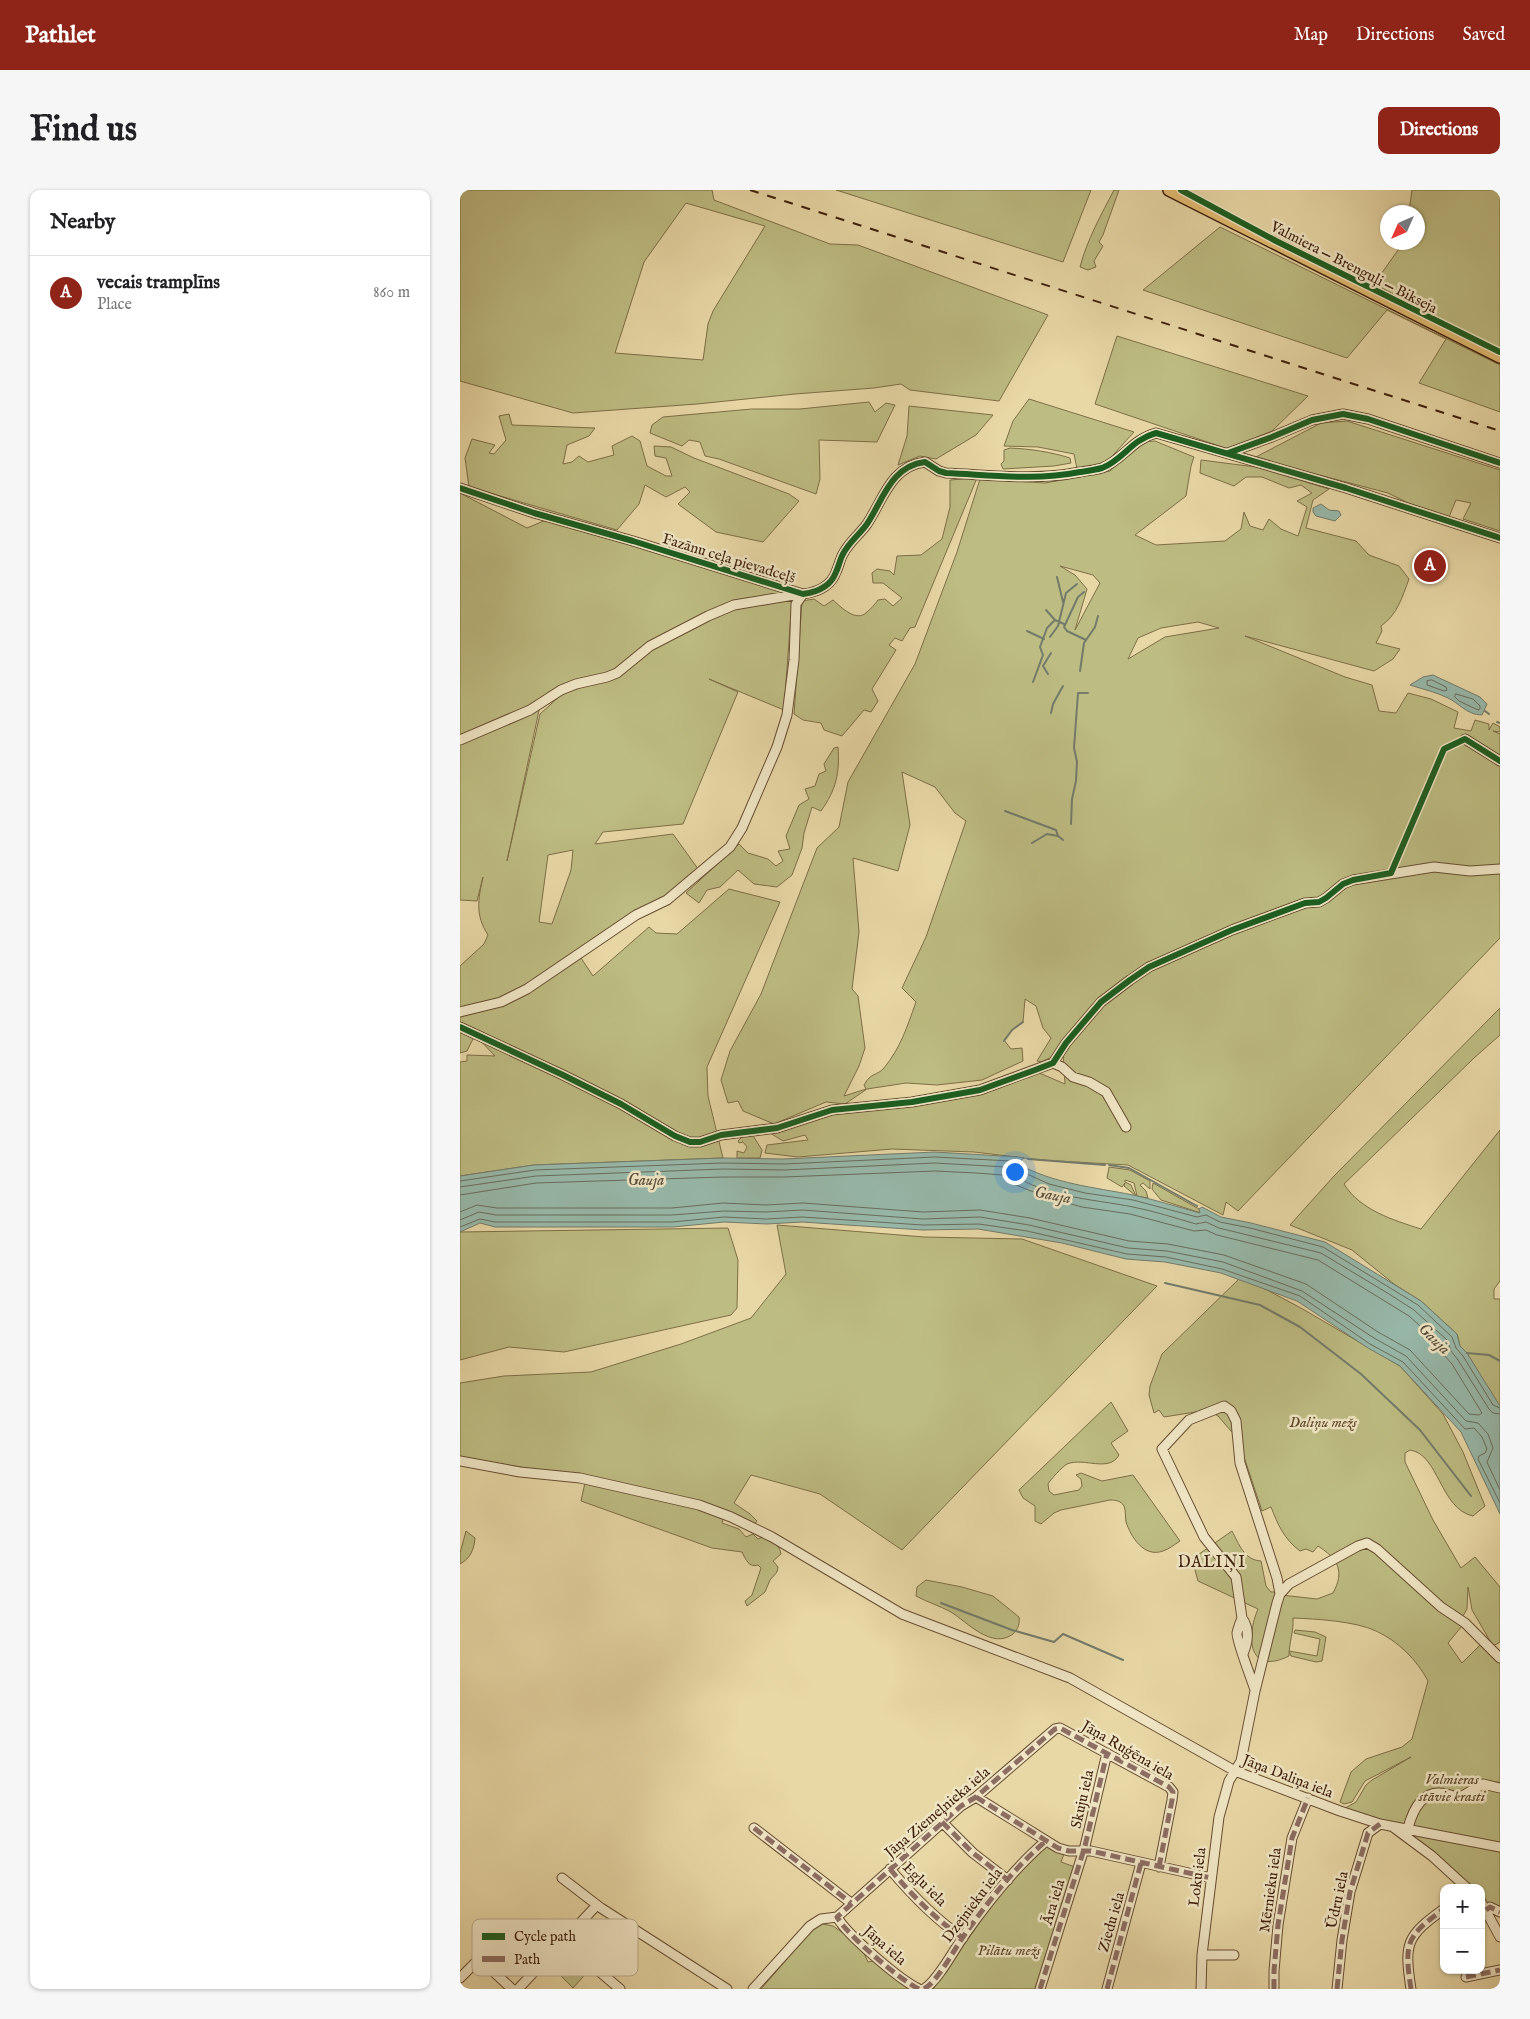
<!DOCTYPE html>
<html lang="en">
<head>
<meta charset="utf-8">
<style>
  body { margin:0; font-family:"IM FELL English",serif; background:#f6f6f6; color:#202124 }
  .controls { position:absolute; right:15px; bottom:15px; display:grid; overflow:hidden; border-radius:10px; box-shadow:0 1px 4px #0004 }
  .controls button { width:45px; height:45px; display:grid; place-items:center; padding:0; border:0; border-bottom:1px solid #e0e0e0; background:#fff; color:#202124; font:25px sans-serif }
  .compass { position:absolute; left:920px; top:15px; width:45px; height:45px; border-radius:50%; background:#fff; box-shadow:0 1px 4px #0004; rotate:225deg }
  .you { position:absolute; left:554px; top:981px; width:18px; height:18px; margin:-12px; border:4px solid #fff; border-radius:50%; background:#1a73e8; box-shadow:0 0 0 8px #1a73e833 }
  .badge { display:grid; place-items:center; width:32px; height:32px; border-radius:50%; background:#8f2418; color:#fff; font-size:16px; font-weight:700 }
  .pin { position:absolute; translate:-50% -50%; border:2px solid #fff; box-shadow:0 1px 5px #0006 }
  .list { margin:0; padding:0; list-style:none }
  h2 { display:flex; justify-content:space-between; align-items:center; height:65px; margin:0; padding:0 20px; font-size:21px }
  h2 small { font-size:16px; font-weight:400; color:#757577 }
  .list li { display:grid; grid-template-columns:32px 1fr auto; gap:15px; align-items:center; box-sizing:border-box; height:75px; padding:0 20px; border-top:1px solid #e0e0e0 }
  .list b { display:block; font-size:19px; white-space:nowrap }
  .list p { margin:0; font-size:16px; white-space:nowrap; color:#757577 }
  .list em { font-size:16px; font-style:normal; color:#757577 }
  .map { position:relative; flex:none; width:1040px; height:1799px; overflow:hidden; border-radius:10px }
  header { display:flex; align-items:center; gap:30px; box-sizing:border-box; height:70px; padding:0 25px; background:#8f2418; color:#fff }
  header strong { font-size:24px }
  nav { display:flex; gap:28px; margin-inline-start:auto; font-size:18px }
  .intro { display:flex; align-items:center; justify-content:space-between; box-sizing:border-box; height:120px; padding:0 30px }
  h1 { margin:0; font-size:35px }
  .button { padding:12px 22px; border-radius:10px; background:#8f2418; color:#fff; font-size:18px; font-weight:700 }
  main { display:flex; gap:30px; padding:0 30px }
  aside { flex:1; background:#fff; border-radius:10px; box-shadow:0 1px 4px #0004 }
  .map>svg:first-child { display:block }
  .green { fill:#bdbc82; stroke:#7e6e46; fill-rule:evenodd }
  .water { fill:#97b9ab; stroke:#737b6b }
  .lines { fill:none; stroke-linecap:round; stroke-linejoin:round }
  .shore { stroke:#6a6c5b; stroke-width:1 }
  .stream { stroke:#737b6b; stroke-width:2 }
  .minor-casing { stroke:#684d32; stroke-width:11 }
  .major-casing { stroke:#3e1f0b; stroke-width:14 }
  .minor { stroke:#f0e6c5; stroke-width:9 }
  .major { stroke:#e4bc73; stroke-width:11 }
  .rail { stroke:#3e1f0b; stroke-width:2; stroke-dasharray:9 9; stroke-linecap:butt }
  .quiet { stroke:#8d6e63; stroke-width:5; stroke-dasharray:10 5; stroke-linecap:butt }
  .cycleway-casing { stroke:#f0e6c5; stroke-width:9 }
  .cycleway { stroke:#1b5e20; stroke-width:6 }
  .labels { text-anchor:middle; stroke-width:5; stroke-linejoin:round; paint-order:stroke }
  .street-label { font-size:15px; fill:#3e1f0b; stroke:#f0e6c5 }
  .park-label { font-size:15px; font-style:italic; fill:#5e4629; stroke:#f0e6c5 }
  .water-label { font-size:16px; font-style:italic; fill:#594d3b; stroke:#f0e6c5 }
  .neighbourhood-label { font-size:16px; letter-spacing:1px; fill:#3e1f0b; stroke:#f0e6c5 }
  .key { fill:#f0e6c5; stroke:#bbaa8d; stroke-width:1 }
  .key-label { font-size:14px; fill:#3e1f0b }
</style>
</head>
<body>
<header>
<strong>Pathlet</strong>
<nav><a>Map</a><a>Directions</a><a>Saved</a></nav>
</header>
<div class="intro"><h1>Find us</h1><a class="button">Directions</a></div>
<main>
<aside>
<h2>Nearby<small></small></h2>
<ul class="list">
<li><span class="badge">A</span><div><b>vecais tramplīns</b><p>Place</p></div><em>860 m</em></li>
</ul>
</aside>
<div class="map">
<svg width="1040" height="1799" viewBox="0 0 1040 1799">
  <rect width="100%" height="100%" fill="#e8d8a6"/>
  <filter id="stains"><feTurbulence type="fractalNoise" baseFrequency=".004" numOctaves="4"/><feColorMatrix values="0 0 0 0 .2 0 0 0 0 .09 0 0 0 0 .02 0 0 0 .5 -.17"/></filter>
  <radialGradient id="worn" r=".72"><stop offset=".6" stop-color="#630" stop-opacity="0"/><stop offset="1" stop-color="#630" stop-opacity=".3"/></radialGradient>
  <!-- green -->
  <path class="green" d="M0,0H252L254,10L370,54L398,55L588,125L539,211L450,200L441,194L414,198L335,204L237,214L113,223L0,191ZM226,13L305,36L253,121L248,134L243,170L155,163L184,72Z
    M376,0H631L603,72Z
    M654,0H659L643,45L639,52L643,56L634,71L636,77L628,80L620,77C627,50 641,25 654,0Z
    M952,0H1040V160L914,94L943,53L958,52V22H949Z
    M760,37L1040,175V222L959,193L986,149L927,120L887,168L683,100Z
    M657,146L848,206L812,241L768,259L635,214Z
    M569,209L674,242L644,275L617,279L614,264L578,257L544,256L553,231Z
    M409,212L415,222L426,213L435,215L417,252L359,250L360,289L356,304L259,269L245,266L240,252L229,250L222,256L190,243L192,235L203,227L292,219H340Z
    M449,216L533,225L516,245L476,269L460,266L438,275L447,246Z
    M49,224L52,235L135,238L129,246L107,255L103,274L112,272L119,266L128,272L154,265L152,256L172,246L180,251L187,276L206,286H212L206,268L195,266L194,256L211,257L234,268L329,304L339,311L303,352L256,342L218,314L230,302L225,297L206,307L185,295L179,314L157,340L9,297L5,268L12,249L35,255L29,263L34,264L46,250L39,226Z
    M887,231L1040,280V341L1003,329L1011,313L996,310L989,327L948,313L928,303L794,268L861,233Z
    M695,251L734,267L731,276L726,306L675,345L696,355L765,351L781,339L784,322L790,336L803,340L809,329L821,339L838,346L847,317L837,311L852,303L841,295L829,298L802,287H786L774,296L740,283L741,270L796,277L869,299L853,310L846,338L896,351L909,365L939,376L949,389C942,407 938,424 921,436L922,441L916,453L940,459L933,469L914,481L785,446L885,487L912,495L919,521L936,523L948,503L971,509L998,522L994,538L1011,541L1015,530L1029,534V540L1033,533L1040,537V542L1033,541L1040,544V748L778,1021L766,1012L763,1025L668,975L581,970L514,962L432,959L338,967L305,963L307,955L348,950L345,945L323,951L307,941L341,935L362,921L497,907L552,893L577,882L605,894L603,862L581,872L577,871L591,848L583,838L576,816L565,809L563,832L552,840L544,850L551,859L562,858L563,871L522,890L477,895L446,893L407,899L385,914L366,912L314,934L283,921L278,911L268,913L261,890L270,861L301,804L357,658L379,637L388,592L455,474L497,362L520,289L585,293L650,281L681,252ZM600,376L633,385L640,393L615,440L627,399L615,385ZM738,432L759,438L705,447L668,469L678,448L701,438ZM442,582L475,597L495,623L506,631L466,747L442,798L456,812C447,837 441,857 424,878C417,886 411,882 404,895L406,899L384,906L399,876L405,858L398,806L392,799L399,742L393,668L438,681L450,635Z
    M550,258C571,259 591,262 610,268L611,273L594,276L543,279L541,274L544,271V260Z
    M517,288L455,437L450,438L442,451L435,448L429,455L436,460L412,499L418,511L411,522L404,520L382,546L364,540L361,533L343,530L334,524L342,411L354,409L364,416L373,410C381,417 396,433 407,422C411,419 415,414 418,410L425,409L433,416L442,408L423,393H413L412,383L417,379L430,381L434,385L437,366L461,365L482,349L490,317V290Z
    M0,303L67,338L86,330L178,356L324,403L274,413L245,425L187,455L154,482L140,487L111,493L81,511L47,671L80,524L102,504L158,485L185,461H187L196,454L276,416L329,407L332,410L324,520L249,489L278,502L223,634L143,642L135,654L213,644L241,683L208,704L176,721L119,765L133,786L189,737L196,743L217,744L269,699L320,712L247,877L248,906L263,968L74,975L0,986V872L7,871V865L35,866L15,845L7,861L0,863V776L24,754L28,745C15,725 18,709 23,687L17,711L0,710ZM113,660L111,680L92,734L79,732L88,665Z
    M378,557C380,583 376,600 361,621L352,617L344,643L342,658L332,685L317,697L294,694L278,680L260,697L247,700L239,713L226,703L279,654L288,663L308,669L316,676L323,671L318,661L330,659L326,646L339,615L349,609L345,599L355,596L359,584L366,581L364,574L374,558Z
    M1040,818V845L1014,868L884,994C900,1020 933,1030 961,1039L1040,940V1091L1034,1099V1109H1040V1220L1007,1163L1000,1156L997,1144L961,1111L934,1094L892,1060L830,1035L874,986Z
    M292,944L302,960L300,968H277V961L284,963L287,957L283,952L279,953L278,951L284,945Z
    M649,977L670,980L690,991V999L683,993L680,995L686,1001L688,1008L677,1006L674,993L665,990V992L671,995L676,1006L664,996L665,993L662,997L647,988Z
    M693,993L739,1019L741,1023L701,1010L692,999Z
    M317,1035L464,1047L562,1049L697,1096L442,1360L360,1304L291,1285L274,1313L290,1324L297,1331L292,1337L265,1322L262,1333L279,1339L286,1347L293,1344L298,1349L302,1347C310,1351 320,1354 321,1364L313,1371L318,1377L317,1382L310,1390L305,1402L287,1416L285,1411L292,1405L301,1378L298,1375C289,1378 286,1370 282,1362L252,1358L121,1311L126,1288L0,1267V1193L44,1186L131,1182L221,1154L291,1128L326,1084Z
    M268,1038L278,1070L277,1118L271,1125L104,1162L49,1157L0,1170V1042Z
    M780,1088L807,1100L841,1118L940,1176L983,1224L1003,1262L1025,1316L1013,1326C980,1319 979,1264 950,1260L945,1263V1272L973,1330L1001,1378L1015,1367L1040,1397V1452L1033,1456L1012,1420L1008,1397L1007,1419L999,1433L1002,1436L988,1453L1002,1473L1022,1453L1040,1471V1722L1021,1712V1698H1007L933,1637L880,1621L896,1612L906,1595L912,1590L951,1567L905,1591L892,1612L884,1614L880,1612L891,1582L906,1569L942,1557L952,1549L968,1491C957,1470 938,1451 916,1441C895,1431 856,1429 833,1428C834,1441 829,1452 829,1466C788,1486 786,1447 798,1419L738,1391L732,1369L772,1341C779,1354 784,1370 801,1371L806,1396L811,1402H821V1405L857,1409L873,1403C885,1381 878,1369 858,1356L853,1362L846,1359L840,1361C824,1349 818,1335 811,1317L802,1321L778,1249L758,1226L748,1220L704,1227L699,1220L694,1223L689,1205L690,1196L702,1164Z
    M651,1212L668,1241L651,1253L659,1265C649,1283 624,1267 607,1274C602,1277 591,1289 588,1294L589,1301L594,1305L619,1300L622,1296L621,1289L616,1285L621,1283L642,1291L673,1285L720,1351C714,1355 709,1359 703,1361C684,1368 671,1347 666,1332C665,1327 666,1321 664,1316C661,1311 656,1310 650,1310L601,1320L594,1323L581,1334L575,1331V1316L563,1308L559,1300Z
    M6,1341L15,1348C14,1359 11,1368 0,1374V1363Z
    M466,1390L502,1397L533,1406L559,1427C560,1433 558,1440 553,1444C532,1460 507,1432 491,1422C480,1416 467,1412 456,1406L457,1397Z
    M835,1440L855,1442L866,1447L862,1471L856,1472L831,1466L829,1461L857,1466L860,1449L834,1443Z
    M581,1657H588L604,1664L601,1672L615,1677L578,1799H473L546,1695Z
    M358,1733L373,1736L390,1748L399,1752L408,1772L419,1770L441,1787L447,1799H301Z
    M111,1756L132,1777L113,1798L92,1777Z"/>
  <!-- water -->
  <path class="water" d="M861,314L869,320L879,321L881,325L875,331L856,326L853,322V318Z
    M973,485L1020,507L1027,514L1022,525C1007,525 999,513 988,508C976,502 962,499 950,495L963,487Z
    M475,962L559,967L564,968L559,972L558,974C595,994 633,997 673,1005C696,1010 718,1017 740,1023L739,1019L742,1017L761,1027L791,1033L865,1052L961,1111L997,1144L1000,1156L1007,1163L1040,1216V1324L1001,1242L940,1176L908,1158L837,1111L761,1083L705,1072L666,1069L602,1053L518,1039L463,1040L342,1032L307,1034L264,1032L213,1037H35L20,1033L0,1042V986L74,975L263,968L323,969Z"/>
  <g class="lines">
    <!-- shore -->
    <path class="shore" d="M972,490L986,497L987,500L984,501L967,495V491Z
      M996,504L1013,509L1020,516V519L1018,520L999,511L995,507Z
      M0,991L75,980L263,973L324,974L475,967L551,971L556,979L589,994L625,1003L673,1010L737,1027L746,1025L760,1032L790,1038L863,1057L958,1115L992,1147L996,1158L1003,1166L1033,1215L1040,1218
      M0,997L76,986L263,979L324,980L475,973L546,977C573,1007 635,1009 673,1017C694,1021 715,1028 736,1034L746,1032L759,1038L861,1063L929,1104L954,1120L987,1150L991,1161L998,1170L1029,1219L1033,1223L1040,1224
      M0,1005L76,993L263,987H324L475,981L516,983L542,985L556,995L586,1007L622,1017L670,1024L734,1041L746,1040L757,1045L858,1070L949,1126L980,1154L984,1165L992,1174L1022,1223L1019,1225L1009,1224L950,1160L918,1142L846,1094L764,1065L708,1054L669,1051L570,1028L520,1020L463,1022L343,1013L306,1015L263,1013L212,1018H37L17,1015L0,1022
      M0,1030L19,1022L36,1025H212L264,1021L306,1022L343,1020L463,1029L520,1027L569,1035L668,1058L707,1061L763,1072L842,1101L914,1148L946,1166L1006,1231L1018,1233L1028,1244L1033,1258L1027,1272L1040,1300
      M0,1037L20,1029L35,1032H212L264,1027L306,1029L342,1027L463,1035L519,1034L567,1041L667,1064L706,1067L762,1079L840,1106L910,1154L943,1172L1005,1239L1014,1238L1022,1247L1027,1259L1025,1263L1019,1266L1018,1269L1040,1313"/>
    <!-- stream -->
    <path class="stream" d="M597,387L603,412
      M624,402L618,407L604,437L607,441L626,450
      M586,420L595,430L604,434
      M567,441L584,449
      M590,447L598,436L606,403L617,394
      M583,476L591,463
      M583,476L588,484
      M620,481L624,453L635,437L638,426
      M573,492L583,465L580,457L587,438L595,430
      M1025,521L1029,524
      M591,523L593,514L603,496
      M1037,532L1040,533
      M545,621L596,640L598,646L603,650
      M611,634L612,609L616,591L617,572L614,558L618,503H628
      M572,653L587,644L598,646
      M544,851L552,840L563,832
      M568,969L645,975
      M649,975L669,978L737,1016
      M705,1093L800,1115L840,1137L901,1184L960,1240L1011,1306
      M1007,1163L1029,1165L1040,1171
      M481,1413L552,1440L594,1452L603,1444L663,1470"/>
    <!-- minor casing -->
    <g class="minor-casing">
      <path id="minor" d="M768,263L812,247L852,230L883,224L908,229L1040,273
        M0,298L74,323L173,351L343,404C358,402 371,396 376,382C379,376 380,369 383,364C389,352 400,344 407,334C423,310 431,276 465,272L479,281L486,283C532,285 575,291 620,282C627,281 635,280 642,278C663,270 671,250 696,243L886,298L1040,348
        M1005,549L1040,571
        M0,550L70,520L101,500L116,494L147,487L157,483L190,456L248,426L274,415L340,404
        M0,822L41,812L67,799L176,725L207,710L270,657L282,638L317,557L327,525L334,470L336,414L343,404
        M0,837L103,885L161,914L215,946L230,952H240L261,945L317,938L372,920L452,912L520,900L593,873L606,853L641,812L670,790L689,777L772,740L845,713L859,712L866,708L883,694L893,690L974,677L1010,681L1040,679
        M593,873L602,877L613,887L629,892L646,902L666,937
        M0,1271L60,1282L120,1288L239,1315L271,1327L312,1347L442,1424L610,1488L775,1581L880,1621L920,1634L1040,1657
        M782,1428L776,1387L744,1347L702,1259L729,1230L764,1216L771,1221L776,1231L780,1273L817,1388L820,1404
        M783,1464C788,1452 790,1439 782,1428C780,1433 778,1438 777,1443C776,1450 792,1490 795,1500
        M516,1607L598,1658L609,1661H631L751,1688
        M482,1632L513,1663L548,1690
        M933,1637L972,1666L1007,1698
        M294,1638L391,1713
        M948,1638C952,1623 960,1602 980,1603C986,1603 993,1606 999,1608L1023,1594L1040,1598
        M430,1679C451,1704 475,1729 503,1748
        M102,1688L141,1718L267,1799
        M1021,1712L1040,1747
        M1026,1720L1030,1717L1040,1722
        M377,1727L501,1616L516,1607L595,1539L600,1538L709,1597L713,1602L712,1610L699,1677
        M377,1727C387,1745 440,1790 459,1799
        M742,1765H774
        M133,1776L160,1799
        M1006,1787L1040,1780
        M0,1788L18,1770H21L52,1799
        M58,1799L137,1715
        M293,1799L350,1736L361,1729L377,1727
        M464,1799C477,1792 494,1760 503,1747C527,1713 554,1678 586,1651
        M580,1799L625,1656L647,1563
        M647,1799L681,1673
        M741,1799L742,1765L759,1627L769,1591L781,1571L795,1501L817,1413L820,1404L829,1394L898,1356L907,1353L917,1359L981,1417L1005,1433L1040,1468
        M814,1799V1781L818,1735L832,1648L848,1608
        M877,1799L882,1750L890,1702L908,1643L920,1634
        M951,1799C944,1753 946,1746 984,1719"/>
    </g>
    <!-- major casing -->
    <g class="major-casing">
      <path id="major" d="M709,0L1040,167"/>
    </g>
    <!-- minor -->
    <use href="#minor" class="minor"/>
    <!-- major -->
    <use href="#major" class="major"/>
    <!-- rail -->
    <path class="rail" d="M290,0L1040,241"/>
    <!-- quiet -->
    <path class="quiet" d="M516,1607L598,1658L609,1661H631L751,1688
      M482,1632L513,1663L548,1690
      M294,1638L391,1713
      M430,1679C451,1704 475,1729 503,1748
      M1026,1720L1030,1717L1040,1722
      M1006,1787L1040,1780
      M459,1799C440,1790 387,1745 377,1727L501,1616L516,1607L595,1539L600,1538L709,1597L713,1602L712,1610L699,1677
      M464,1799C477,1792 494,1760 503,1747C527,1713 554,1678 586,1651
      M580,1799L625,1656L647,1563
      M647,1799L681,1673
      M814,1799V1781L818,1735L832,1648L848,1608
      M877,1799L882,1750L890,1702L908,1643L920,1634
      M951,1799C944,1753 946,1746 984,1719"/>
    <!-- cycleway casing -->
    <g class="cycleway-casing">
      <path id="cycleway" d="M721,0L816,51L1040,162
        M768,263L812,247L852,230L883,224L908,229L1040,273
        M0,298L74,323L173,351L343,404C358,402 371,396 376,382C379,376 380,369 383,364C389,352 400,344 407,334C423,310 431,276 465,272L479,281L486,283C532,285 575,291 620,282C627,281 635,280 642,278C663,270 671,250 696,243L886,298L1040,348
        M0,837L103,885L161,914L215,946L230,952H240L261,945L317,938L372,920L452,912L520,900L575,880L593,873L606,853L641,812L670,790L689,777L772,740L845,713L859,712L866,708L883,694L893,690L931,683L984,559L1005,549L1040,571"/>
    </g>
    <!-- cycleway -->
    <use href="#cycleway" class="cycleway"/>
  </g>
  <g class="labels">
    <!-- street labels -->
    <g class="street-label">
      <text transform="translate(894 77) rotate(27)" y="5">Valmiera — Brenguļi — Bikseja</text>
      <text transform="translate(269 368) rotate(17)" y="5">Fazānu ceļa pievadceļš</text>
      <text transform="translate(668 1560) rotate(30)" y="5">Jāņa Ruģēna iela</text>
      <text transform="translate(828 1586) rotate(21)" y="5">Jāņa Daliņa iela</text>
      <text transform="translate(622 1609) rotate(-77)" y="5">Skuju iela</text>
      <text transform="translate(477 1622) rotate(-40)" y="5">Jāņa Ziemeļnieka iela</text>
      <text transform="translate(737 1687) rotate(-83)" y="5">Loku iela</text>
      <text transform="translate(465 1694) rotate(45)" y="5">Egļu iela</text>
      <text transform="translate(810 1700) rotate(-82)" y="5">Mērnieku iela</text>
      <text transform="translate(877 1710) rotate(-78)" y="5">Ūdru iela</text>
      <text transform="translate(593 1712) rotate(-73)" y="5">Āra iela</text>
      <text transform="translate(512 1715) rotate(-53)" y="5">Dzejnieku iela</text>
      <text transform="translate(651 1732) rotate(-74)" y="5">Ziedu iela</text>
      <text transform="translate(425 1755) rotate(41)" y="5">Jāņa iela</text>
    </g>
    <!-- park labels -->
    <g class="park-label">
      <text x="863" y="1237">Daliņu mežs</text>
      <text x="992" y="1594">Valmieras<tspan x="992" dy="17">stāvie krasti</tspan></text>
      <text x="549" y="1765">Pilātu mežs</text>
    </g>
    <!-- water labels -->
    <g class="water-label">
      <text x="186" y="995">Gauja</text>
      <text transform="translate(593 1004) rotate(11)" y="6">Gauja</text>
      <text transform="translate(975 1148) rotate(44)" y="6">Gauja</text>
    </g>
    <!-- neighbourhood labels -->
    <g class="neighbourhood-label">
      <text x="752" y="1377">DALIŅI</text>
    </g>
  </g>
  <!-- legend -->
  <rect x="12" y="1729" width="166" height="57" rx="8" class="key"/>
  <rect x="22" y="1743" width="23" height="7" fill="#1b5e20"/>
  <rect x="22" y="1766" width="23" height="6" fill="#8d6e63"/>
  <g class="key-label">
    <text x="54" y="1751">Cycle path</text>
    <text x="54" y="1774">Path</text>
  </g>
  <rect width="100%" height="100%" filter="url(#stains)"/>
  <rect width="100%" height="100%" fill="url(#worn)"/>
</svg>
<div class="controls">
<button>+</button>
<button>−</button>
</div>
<svg class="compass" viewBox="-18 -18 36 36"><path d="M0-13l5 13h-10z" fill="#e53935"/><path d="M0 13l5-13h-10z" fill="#757577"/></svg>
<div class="you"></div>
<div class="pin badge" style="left:970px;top:376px">A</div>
</div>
</main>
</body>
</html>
